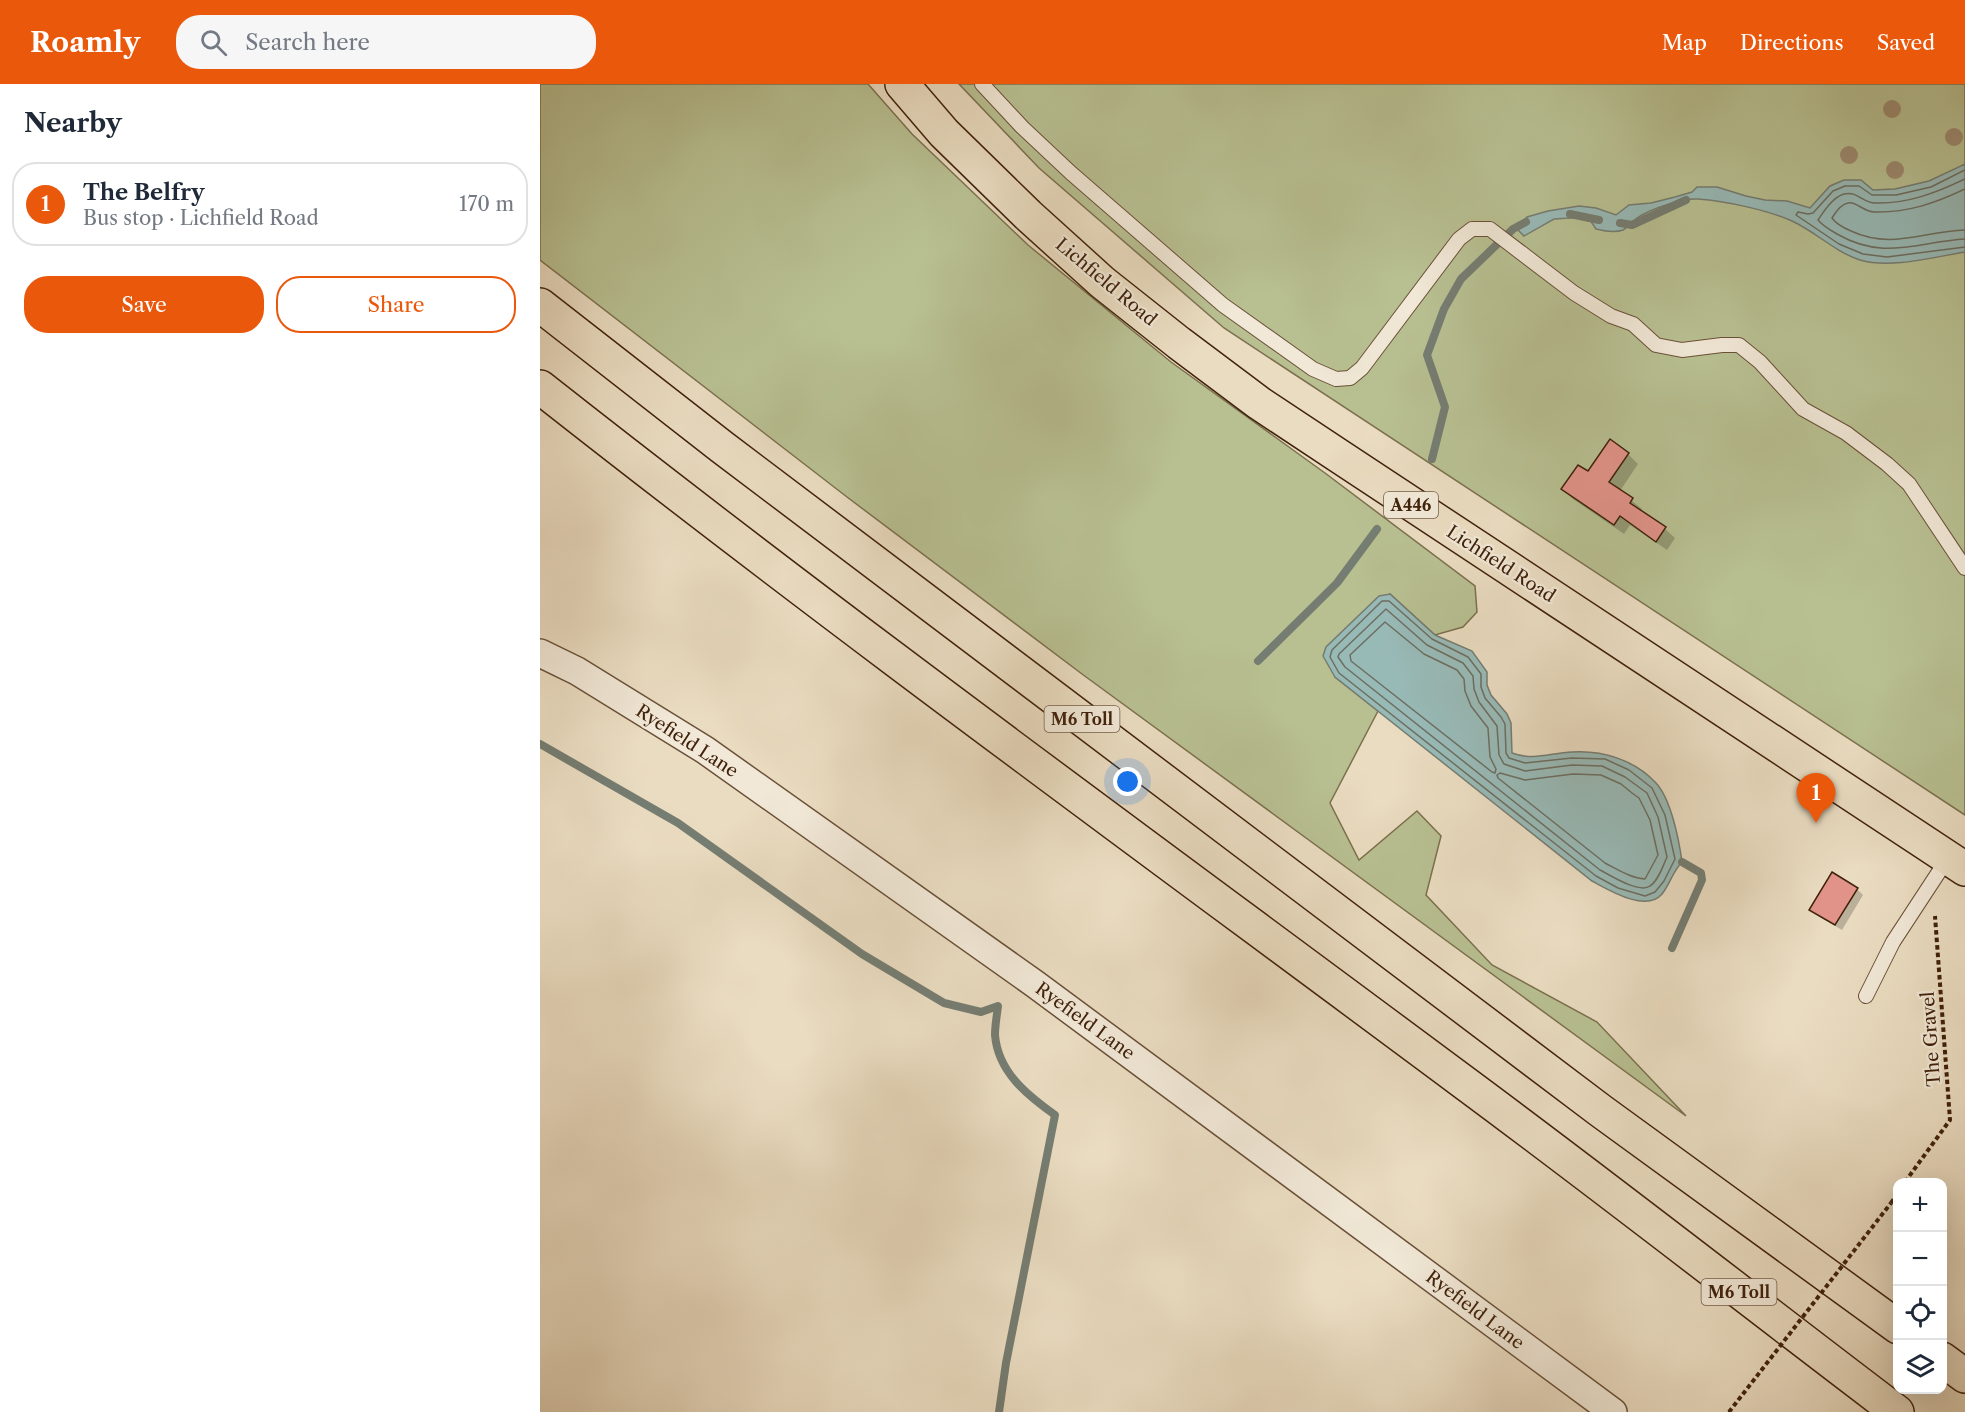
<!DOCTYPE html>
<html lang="en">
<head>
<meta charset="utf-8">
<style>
  body { margin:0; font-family:"Libre Caslon Text",serif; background:#f6f6f7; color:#1f2937 }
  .controls { position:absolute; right:18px; bottom:18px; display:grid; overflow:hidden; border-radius:12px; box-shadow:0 6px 24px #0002 }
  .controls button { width:54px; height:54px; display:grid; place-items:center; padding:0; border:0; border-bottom:2px solid #e0e1e3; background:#fff; color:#1f2937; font:30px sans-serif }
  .you { position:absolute; left:588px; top:698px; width:21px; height:21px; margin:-15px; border:4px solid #fff; border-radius:50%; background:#1a73e8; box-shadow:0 0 0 9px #1a73e833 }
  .badge { display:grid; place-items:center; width:39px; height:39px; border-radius:50%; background:#ea580c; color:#fff; font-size:20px; font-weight:700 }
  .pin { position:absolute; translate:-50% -50px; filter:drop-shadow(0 2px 3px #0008) }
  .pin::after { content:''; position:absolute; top:32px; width:21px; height:18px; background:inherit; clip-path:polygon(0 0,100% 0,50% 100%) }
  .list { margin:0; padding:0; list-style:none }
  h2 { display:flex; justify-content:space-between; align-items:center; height:78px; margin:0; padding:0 24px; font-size:26px }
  h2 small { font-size:20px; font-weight:400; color:#747a83 }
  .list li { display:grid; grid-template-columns:39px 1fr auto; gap:18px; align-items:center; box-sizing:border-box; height:84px; margin:0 12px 12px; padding:0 12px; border:2px solid #e0e1e3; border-radius:24px }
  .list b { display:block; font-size:22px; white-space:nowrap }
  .list p { margin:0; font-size:20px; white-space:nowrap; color:#747a83 }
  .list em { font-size:20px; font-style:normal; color:#747a83 }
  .actions { display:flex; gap:12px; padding:18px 24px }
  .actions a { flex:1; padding:14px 0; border:2px solid #ea580c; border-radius:24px; text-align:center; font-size:21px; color:#ea580c }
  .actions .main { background:#ea580c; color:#fff }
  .icon { flex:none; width:33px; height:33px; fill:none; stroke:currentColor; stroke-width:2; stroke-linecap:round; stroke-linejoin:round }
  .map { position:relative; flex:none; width:1425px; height:1328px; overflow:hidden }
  header { display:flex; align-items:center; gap:36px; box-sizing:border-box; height:84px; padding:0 30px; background:#ea580c; color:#fff }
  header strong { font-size:28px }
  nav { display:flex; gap:33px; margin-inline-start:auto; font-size:21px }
  .search { width:420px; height:54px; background:#f6f6f7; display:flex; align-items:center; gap:15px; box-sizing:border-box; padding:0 21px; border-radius:24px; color:#747a83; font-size:22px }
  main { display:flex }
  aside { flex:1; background:#fff }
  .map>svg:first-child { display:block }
  .green { fill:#b8c092; stroke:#7c704e; stroke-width:1.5 }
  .water { fill:#98bab7; stroke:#757d72; stroke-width:1.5 }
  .shadow { fill:#0003 }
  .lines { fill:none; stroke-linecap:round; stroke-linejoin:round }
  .shore { stroke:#6c6e61; stroke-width:1.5 }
  .stream { stroke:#757d72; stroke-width:8 }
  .building { fill:#e19389; stroke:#40210b; stroke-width:1.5 }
  .service-casing { stroke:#6a5038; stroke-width:16 }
  .minor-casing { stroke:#6a5038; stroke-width:30 }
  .trunk-casing { stroke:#40210b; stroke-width:36 }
  .motorway-casing { stroke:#40210b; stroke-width:36 }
  .path { stroke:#40210b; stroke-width:4; stroke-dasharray:4.5 3; stroke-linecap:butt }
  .service { stroke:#f1e8d7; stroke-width:14 }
  .minor { stroke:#f1e8d7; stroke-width:27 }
  .trunk { stroke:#eadcc1; stroke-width:33 }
  .motorway { stroke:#eadcc1; stroke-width:33 }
  .path-bridge { stroke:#40210b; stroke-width:4; stroke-dasharray:4.5 3; stroke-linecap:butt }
  .tree { fill:#9d8b70 }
  .labels { text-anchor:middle; stroke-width:4.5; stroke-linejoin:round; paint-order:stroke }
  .shield { fill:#f1e8d7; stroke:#755d48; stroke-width:1.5 }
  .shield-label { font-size:16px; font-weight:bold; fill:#40210b }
  .street-label { font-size:18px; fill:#40210b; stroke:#f1e8d7 }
</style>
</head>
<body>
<header>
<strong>Roamly</strong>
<div class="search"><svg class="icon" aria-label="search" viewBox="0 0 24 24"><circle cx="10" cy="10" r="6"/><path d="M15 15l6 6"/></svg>Search here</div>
<nav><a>Map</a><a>Directions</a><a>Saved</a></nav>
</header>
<main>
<aside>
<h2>Nearby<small></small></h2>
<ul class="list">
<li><span class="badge">1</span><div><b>The Belfry</b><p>Bus stop · Lichfield Road</p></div><em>170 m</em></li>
</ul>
<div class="actions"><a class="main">Save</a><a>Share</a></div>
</aside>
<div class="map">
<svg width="1425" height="1328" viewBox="0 0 1425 1328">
  <rect width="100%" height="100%" fill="#eadcc1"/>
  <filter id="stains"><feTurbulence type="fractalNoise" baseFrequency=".00333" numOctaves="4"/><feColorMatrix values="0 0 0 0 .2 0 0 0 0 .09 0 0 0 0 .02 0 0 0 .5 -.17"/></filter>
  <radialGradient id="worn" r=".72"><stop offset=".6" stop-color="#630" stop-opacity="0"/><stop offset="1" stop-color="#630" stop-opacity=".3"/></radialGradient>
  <!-- green -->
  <path class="green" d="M0,0H328L372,50L488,161L631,278L785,389L935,502L937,528L923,543L895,551L850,510L795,593L838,627L790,719L819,776L877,727L901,752L886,811L952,881L1057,938L1146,1032L542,590L307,413L0,176Z
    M419,0H1425V731L684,244L499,84Z"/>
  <!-- water -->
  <path class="water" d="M1425,80V168C1394,173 1351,185 1320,176C1295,168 1276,148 1252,137C1227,126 1186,117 1158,115C1143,114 1110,125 1097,134C1093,137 1088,143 1083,146C1075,149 1064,147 1056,145L1048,133L1014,135L984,152L976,144L987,133L1008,127L1039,122L1056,124L1076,131L1089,121L1111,119L1135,113L1152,108L1157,103H1177L1206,112L1225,116L1247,117L1270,124L1290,102L1304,96H1321L1333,106L1355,105L1389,97Z
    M850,510L895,551L932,567L947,588V601L951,611L967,630L971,639L972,669C994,677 1010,669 1032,668C1062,666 1095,676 1116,699C1131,715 1139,756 1142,778C1133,787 1130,800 1122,810C1106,829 1069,806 1052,797L795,593L783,572L786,563L839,512Z"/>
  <!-- shadow -->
  <path class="shadow" d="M1070,358L1088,370L1098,380L1080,407L1102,425L1100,428L1125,445L1135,454L1127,466L1090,441L1084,450L1033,415L1023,405L1048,389Z
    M1317,805L1323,811L1302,846L1278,832L1271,826Z"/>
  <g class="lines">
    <!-- shore -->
    <path class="shore" d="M1425,86L1391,103L1356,111H1332L1319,102H1305L1293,107L1273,129L1268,130L1258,128L1256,131L1299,160L1323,170L1347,173L1425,163
      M1425,95C1396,109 1367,120 1335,119C1323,119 1318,107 1304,110C1293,113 1284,127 1278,136C1283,142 1290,146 1297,150C1344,177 1376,158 1425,155
      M1425,105C1396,119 1367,129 1334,128C1324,128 1316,117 1308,119C1301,120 1295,129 1292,134C1296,140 1304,144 1311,147C1352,166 1383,147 1425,146
      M842,517H849L892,555L928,573L941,590V603L945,614L961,633L965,640L966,669L969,674L985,679L1032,674L1065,675L1089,686L1112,704L1125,731L1135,775L1124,797L1115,808L1105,812L1078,804L1056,792L799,589L790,573L792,566Z
      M846,525L887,561L923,579L933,592L934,605L939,618L957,642L959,671L964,680L985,687L1032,681L1062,682L1085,693L1107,709L1118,733L1127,773C1123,782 1118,797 1110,802C1099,810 1070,791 1060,786L805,583L798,573L799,570Z
      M845,538L884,570L917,586L924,595L925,607L931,622L948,644L950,673L956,685L955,689L952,688L811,577L810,571Z
      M960,689L985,696L1033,690L1061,691L1081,700L1092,709L1099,714L1110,736L1118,771L1105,795C1090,794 1077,785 1065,779L958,694L957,691Z"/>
    <!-- stream -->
    <path class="stream" d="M1030,130L1059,136
      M1080,139L1092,141L1146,116
      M892,375L905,323L887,271L904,225L921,195L973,145L986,138
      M718,577L797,499L837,445
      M0,660L138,739L322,870L404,919L441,928L458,922C457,931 455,941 455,951C458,988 487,1011 515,1031L466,1279L459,1328
      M1132,864L1162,796L1161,789L1142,778"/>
  </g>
  <!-- building -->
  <path class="building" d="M1070,355L1089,369L1069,398L1093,414L1090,419L1126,443L1116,458L1080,432L1074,441L1021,405L1038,381L1048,387Z
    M1292,788L1318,804L1295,841L1269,826Z"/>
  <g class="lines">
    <!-- service casing -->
    <g class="service-casing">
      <path id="service" d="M442,0L482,43L531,89L683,221L773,285L796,295L810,294L822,284L919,155L932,145H950L1034,209L1071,232L1093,240L1116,261L1142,266L1182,261H1199L1220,278L1263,325L1306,349L1347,380L1369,400L1425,484
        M1326,912L1353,858L1408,774"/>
    </g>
    <!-- minor casing -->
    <g class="minor-casing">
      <path id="minor" d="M0,569L37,587L165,666L495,900L1073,1328"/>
    </g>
    <!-- trunk casing -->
    <g class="trunk-casing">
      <path id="trunk" d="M362,0L404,49L488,131L562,198L639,259L719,319L802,374L1425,785"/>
    </g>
    <!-- motorway casing -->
    <g class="motorway-casing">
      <path id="motorway" d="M0,221L182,363L1061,1027L1358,1243
        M0,303C302,541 613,767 922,997C1068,1105 1212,1218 1357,1328
        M1402,1275L1425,1292"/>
    </g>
    <!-- path -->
    <path class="path" d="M1365,1098L1410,1036L1395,832
      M1351,1119L1358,1109
      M1188,1328H1189"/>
    <!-- service -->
    <use href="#service" class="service"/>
    <!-- minor -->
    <use href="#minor" class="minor"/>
    <!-- trunk -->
    <use href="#trunk" class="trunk"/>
    <!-- motorway -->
    <use href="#motorway" class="motorway"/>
    <!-- path-bridge -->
    <path class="path-bridge" d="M1189,1328L1351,1119"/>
  </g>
  <!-- trees -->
  <g class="tree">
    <circle cx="1352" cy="25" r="9"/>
    <circle cx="1414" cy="53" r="9"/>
    <circle cx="1309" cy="71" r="9"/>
    <circle cx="1355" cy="86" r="9"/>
  </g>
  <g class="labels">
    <!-- shield labels -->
    <g class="shield">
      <rect x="844" y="408" width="54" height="26" rx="4.5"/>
      <rect x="504.5" y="622" width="75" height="26" rx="4.5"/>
      <rect x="1161.5" y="1195" width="75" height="26" rx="4.5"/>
    </g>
    <g class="shield-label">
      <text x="871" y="427">A446</text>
      <text x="542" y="641">M6 Toll</text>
      <text x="1199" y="1214">M6 Toll</text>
    </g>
    <!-- street labels -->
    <g class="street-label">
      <text transform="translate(566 198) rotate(40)" y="6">Lichfield Road</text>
      <text transform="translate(961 480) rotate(33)" y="6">Lichfield Road</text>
      <text transform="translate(147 657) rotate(33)" y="6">Ryefield Lane</text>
      <text transform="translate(545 937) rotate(36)" y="6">Ryefield Lane</text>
      <text transform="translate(1391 955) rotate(-94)" y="6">The Gravel</text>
      <text transform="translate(935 1226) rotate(37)" y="6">Ryefield Lane</text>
    </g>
  </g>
  <rect width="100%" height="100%" filter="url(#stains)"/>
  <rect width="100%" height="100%" fill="url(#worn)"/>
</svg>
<div class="controls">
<button>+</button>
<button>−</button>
<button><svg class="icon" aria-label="locate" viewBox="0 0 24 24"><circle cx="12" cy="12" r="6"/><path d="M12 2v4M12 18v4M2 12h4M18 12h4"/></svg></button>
<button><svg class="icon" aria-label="layers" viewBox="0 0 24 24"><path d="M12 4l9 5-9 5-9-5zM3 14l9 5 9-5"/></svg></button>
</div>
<div class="you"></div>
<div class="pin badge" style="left:1276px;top:739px">1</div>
</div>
</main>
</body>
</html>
